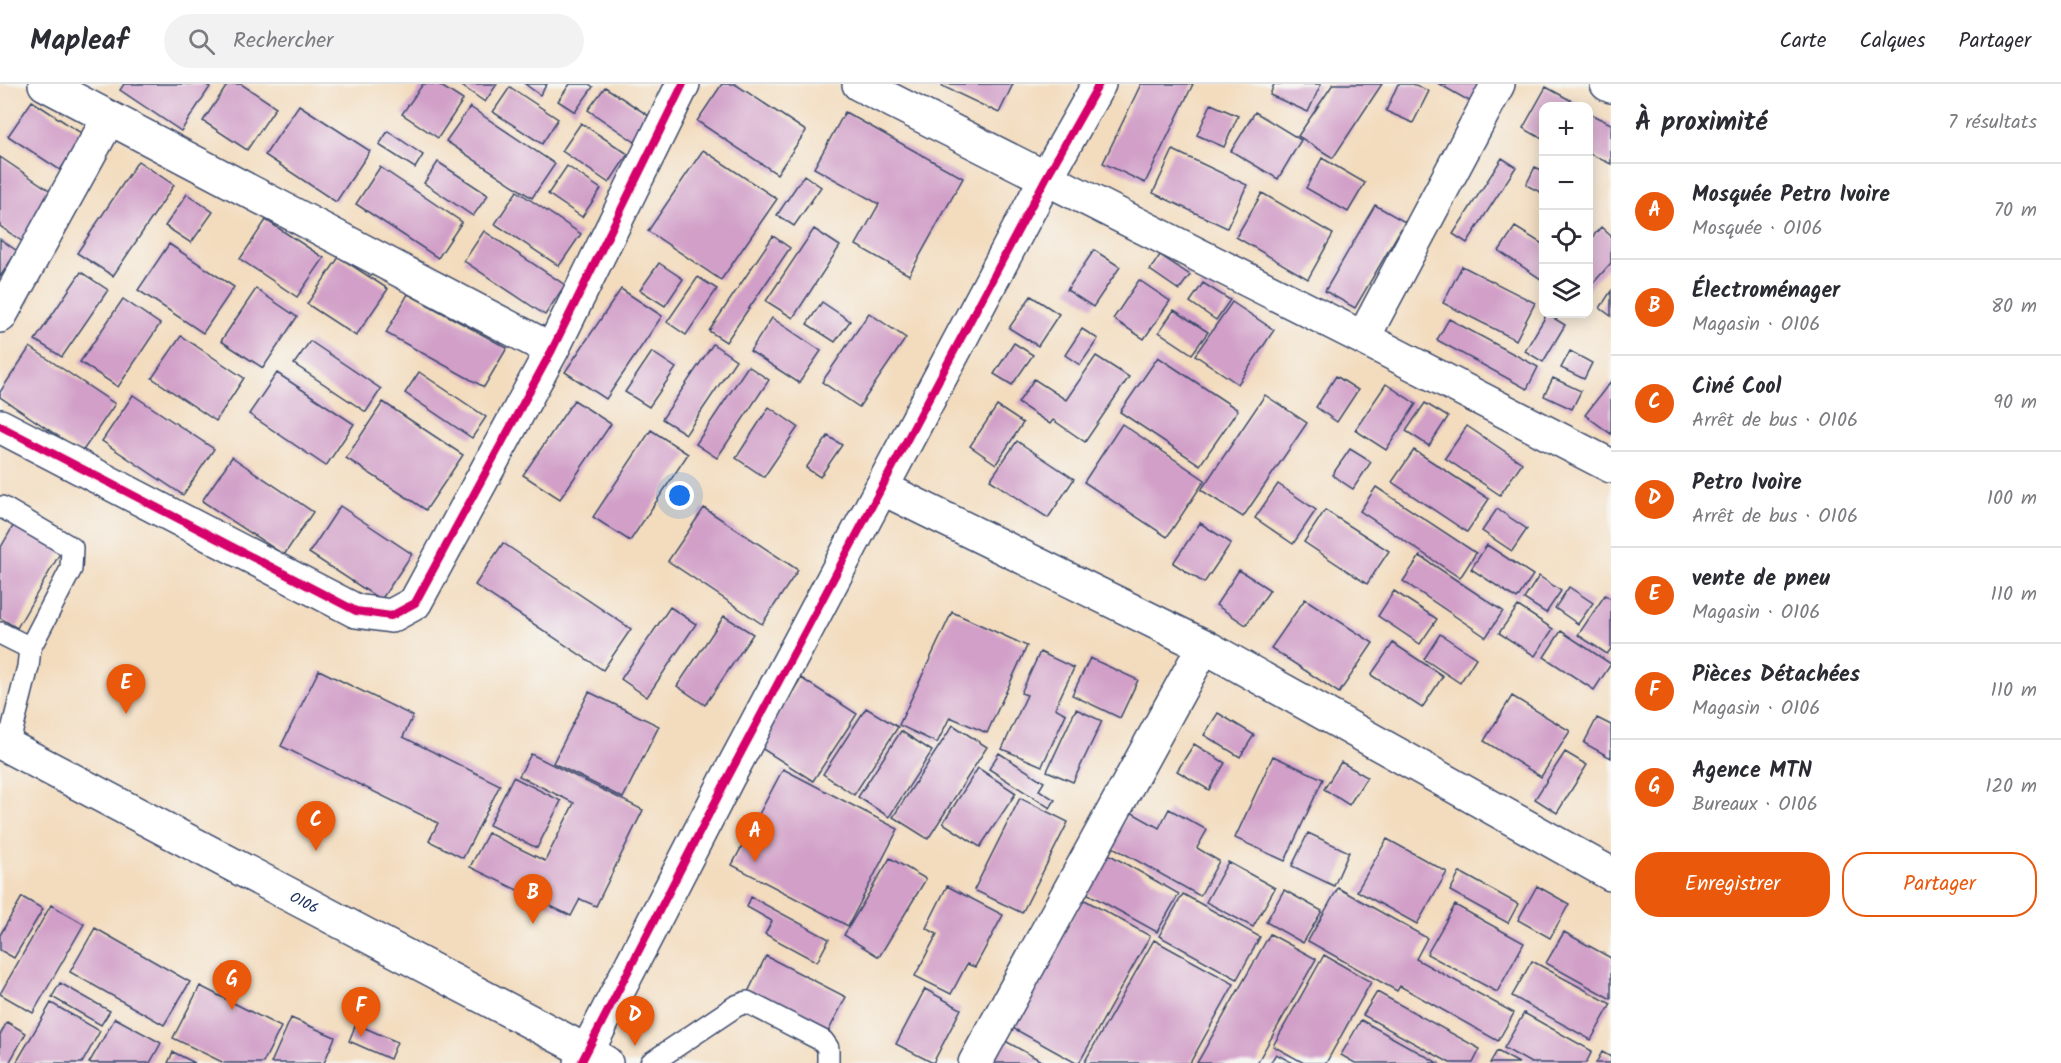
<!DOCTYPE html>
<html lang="fr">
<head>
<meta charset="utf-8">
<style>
  body { margin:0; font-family:Kalam,sans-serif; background:#f2f2f3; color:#2b2b33 }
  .controls { position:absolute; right:18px; top:18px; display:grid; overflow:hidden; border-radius:12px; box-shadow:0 3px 15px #0003 }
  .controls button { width:54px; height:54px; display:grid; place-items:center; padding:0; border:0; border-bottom:2px solid #e1e1e2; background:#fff; color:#2b2b33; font:30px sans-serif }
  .you { position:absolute; left:680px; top:412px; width:21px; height:21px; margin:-15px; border:4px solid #fff; border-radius:50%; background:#1a73e8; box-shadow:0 0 0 9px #1a73e833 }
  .badge { display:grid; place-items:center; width:39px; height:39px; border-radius:50%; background:#ea580c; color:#fff; font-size:20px; font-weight:700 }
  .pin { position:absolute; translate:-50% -50px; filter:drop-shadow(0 2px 3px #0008) }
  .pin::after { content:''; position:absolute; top:32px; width:21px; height:18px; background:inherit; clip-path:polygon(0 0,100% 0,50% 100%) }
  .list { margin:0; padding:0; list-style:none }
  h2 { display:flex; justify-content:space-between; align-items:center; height:78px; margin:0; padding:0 24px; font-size:26px }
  h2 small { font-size:20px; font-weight:400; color:#7c7c81 }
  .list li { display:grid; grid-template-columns:39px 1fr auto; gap:18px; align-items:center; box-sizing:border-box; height:96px; padding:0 24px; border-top:2px solid #e1e1e2 }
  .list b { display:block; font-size:22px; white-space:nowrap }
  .list p { margin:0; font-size:20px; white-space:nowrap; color:#7c7c81 }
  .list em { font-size:20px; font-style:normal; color:#7c7c81 }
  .actions { display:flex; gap:12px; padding:18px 24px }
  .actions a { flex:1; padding:14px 0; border:2px solid #ea580c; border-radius:24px; text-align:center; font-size:21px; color:#ea580c }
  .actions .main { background:#ea580c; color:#fff }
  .icon { flex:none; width:33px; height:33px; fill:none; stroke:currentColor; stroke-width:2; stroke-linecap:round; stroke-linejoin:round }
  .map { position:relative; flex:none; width:1611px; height:979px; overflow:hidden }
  header { display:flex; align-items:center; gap:36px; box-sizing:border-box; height:84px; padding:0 30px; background:#fff; border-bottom:2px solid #e1e1e2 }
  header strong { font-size:28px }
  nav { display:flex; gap:33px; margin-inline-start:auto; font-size:21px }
  .search { width:420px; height:54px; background:#f2f2f3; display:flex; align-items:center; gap:15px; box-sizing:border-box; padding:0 21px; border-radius:33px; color:#7c7c81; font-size:22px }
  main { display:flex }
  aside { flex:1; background:#fff }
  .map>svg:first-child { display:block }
  .building { fill:#d19fc8 }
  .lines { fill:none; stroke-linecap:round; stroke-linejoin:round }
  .lane-casing { stroke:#3b496c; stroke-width:24 }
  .street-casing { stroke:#3b496c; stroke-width:36 }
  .secondary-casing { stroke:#3b496c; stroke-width:36 }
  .lane { stroke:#fff; stroke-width:21 }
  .street { stroke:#fff; stroke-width:33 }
  .secondary { stroke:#fff; stroke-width:33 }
  .cycleway-casing { stroke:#f6f6f2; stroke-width:11 }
  .cycleway { stroke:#d6006c; stroke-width:8 }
  .labels { text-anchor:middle; stroke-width:4.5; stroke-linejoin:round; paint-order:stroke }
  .street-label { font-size:15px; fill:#1b2f5e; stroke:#f6f6f2 }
</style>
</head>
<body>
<header>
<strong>Mapleaf</strong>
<div class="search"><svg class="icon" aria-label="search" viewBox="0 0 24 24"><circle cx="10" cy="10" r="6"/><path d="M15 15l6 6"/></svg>Rechercher</div>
<nav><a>Carte</a><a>Calques</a><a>Partager</a></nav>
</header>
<main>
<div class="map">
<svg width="1611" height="979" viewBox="0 0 1611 979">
  <rect width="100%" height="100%" fill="#f6f6f2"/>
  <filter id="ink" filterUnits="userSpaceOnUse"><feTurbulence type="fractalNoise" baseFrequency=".0167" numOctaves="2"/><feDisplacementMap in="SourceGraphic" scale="12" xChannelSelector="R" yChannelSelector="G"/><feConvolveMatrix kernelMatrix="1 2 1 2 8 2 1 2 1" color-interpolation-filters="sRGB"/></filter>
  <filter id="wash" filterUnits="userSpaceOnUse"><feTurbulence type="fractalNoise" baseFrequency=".008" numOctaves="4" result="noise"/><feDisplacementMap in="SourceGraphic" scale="24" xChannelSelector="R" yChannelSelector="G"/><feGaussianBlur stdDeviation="1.35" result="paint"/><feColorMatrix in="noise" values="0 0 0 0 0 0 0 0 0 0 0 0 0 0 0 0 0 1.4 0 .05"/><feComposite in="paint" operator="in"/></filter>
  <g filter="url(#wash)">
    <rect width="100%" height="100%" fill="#f3dcbe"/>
    <g id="blocks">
      <!-- building -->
      <path class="building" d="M124,0H205L210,3L181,47L120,6Z
        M228,0H241L276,23L247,66L203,37Z
        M423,0H438L463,16L438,54L402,30Z
        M459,0H497L485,18Z
        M525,0H547L540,11Z
        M570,0H589L593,3L575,28L558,17Z
        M722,0H735L806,47L777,90L697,37Z
        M943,0H1013L999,29L942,2Z
        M1141,0H1193L1145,99L1103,79Z
        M1274,0H1321L1308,28L1270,11Z
        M1333,0H1382L1333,74L1298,52Z
        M1398,0H1413L1429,7L1413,39L1386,27Z
        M1439,0H1482L1471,18Z
        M510,3L558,35L542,60L493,28Z
        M605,3L652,34L635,58L588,26Z
        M1546,3L1581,22H1544V56L1523,44Z
        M32,17L84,51L60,86L8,52Z
        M1211,20L1238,32L1224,63L1197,51Z
        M299,21L370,67L336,118L265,71Z
        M470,23L555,80L532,114L446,57Z
        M845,28L963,94L909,191L856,161L879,120L814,84Z
        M1255,28L1301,56L1278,95L1231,67Z
        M1588,29L1611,40V80L1588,69Z
        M581,39L628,70L609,99L562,67Z
        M388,47L423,71L415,84L379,61Z
        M703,66L777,115L721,196L648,147Z
        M1173,66L1247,101L1227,144L1153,109Z
        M0,73L55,110L23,158L0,142Z
        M1322,74L1365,99L1348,128L1306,104Z
        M1502,74L1516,83L1467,159L1453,150Z
        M138,77L174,101L113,192L77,169Z
        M438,78L488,111L473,132L424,99Z
        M567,82L601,105L582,133L548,110Z
        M380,83L462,138L438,174L356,120Z
        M1535,83L1544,87V110L1526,101Z
        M804,91L821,103L794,142L777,131Z
        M517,107L581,150L559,182L495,140Z
        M1262,109L1333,150L1308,195L1236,153Z
        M187,110L213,128L191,159L165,142Z
        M1375,121L1405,138L1355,224L1325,207Z
        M266,136L324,174L297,213L240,175Z
        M1515,143L1544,161V197L1499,167Z
        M1601,143L1611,152V179L1588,205V158Z
        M814,145L840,162L793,234L766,217Z
        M484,147L565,201L545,231L464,177Z
        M773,152L790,164L726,258L709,247Z
        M0,155L17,167L0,193Z
        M169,160L234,203L203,249L138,206Z
        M1094,166L1120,183L1093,223L1067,206Z
        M1160,171L1190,191L1179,206L1150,186Z
        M339,173L388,205L356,252L307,220Z
        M659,179L683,195L665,222L640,206Z
        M1462,182L1535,219L1516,256L1443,219Z
        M81,188L108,206L62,273L35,256Z
        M698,193L717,205L686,251L667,238Z
        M1139,196L1170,217L1144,255L1113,235Z
        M1203,199L1230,216L1216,236L1190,218Z
        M256,205L297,233L263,284L221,257Z
        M621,205L662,232L606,315L565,288Z
        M1611,207V232L1600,224Z
        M408,210L507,264L484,303L386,249Z
        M1031,212L1059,230L1038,262L1009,244Z
        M123,215L160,240L118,303L80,278Z
        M822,218L850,237L835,258L807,240Z
        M1232,218L1274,246L1238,300L1195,271Z
        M1174,226L1208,248L1192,270L1159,248Z
        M869,229L906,254L859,323L822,298Z
        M1547,230L1565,241L1543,278L1525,267Z
        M772,234L821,267L799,299L750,267Z
        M1449,235L1538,283L1527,305L1437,256Z
        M1082,245L1098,255L1080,281L1065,271Z
        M181,252L244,294L216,337L152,294Z
        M310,257L381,305L366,328L294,280Z
        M1014,259L1033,271L1012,301L994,290Z
        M713,260L736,276L686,350L662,335Z
        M30,263L115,320L82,368L0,313V308Z
        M1570,267L1592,279L1584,295L1561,284Z
        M652,268L676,284L649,323L625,308Z
        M1096,272L1129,293L1085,358L1053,336L1050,340L1018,319L1034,295L1066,316Z
        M1158,273L1238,326L1200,381L1120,328Z
        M748,282L769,296L717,374L696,360Z
        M419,288L486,333L472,354L405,309Z
        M277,289L354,340L326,382L249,330Z
        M1336,292L1358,306L1337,338L1316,323Z
        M1553,294L1581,307L1572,325L1544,312Z
        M1611,297V350L1585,331Z
        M1386,300L1416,320L1386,366L1355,346Z
        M133,311L214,365L183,411L102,357Z
        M1265,311L1307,339L1243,433L1201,406Z
        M574,316L611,340L560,415L523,391Z
        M383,318L463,371L426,426L346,374Z
        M1425,319L1448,333L1429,362L1406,347Z
        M997,322L1023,339L996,380L970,362Z
        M769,323L798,343L764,393L736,374Z
        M1122,340L1205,396L1167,453L1084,398Z
        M1467,342L1522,379L1500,411L1445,374Z
        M651,346L688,370L630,457L593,433Z
        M828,352L842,361L820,393L806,384Z
        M1017,357L1074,395L1048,434L990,396Z
        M1350,365L1371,378L1353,405L1332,391Z
        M1414,366L1489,415L1467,448L1392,398Z
        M232,373L313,428L284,471L202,417Z
        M1278,400L1316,426L1293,460L1255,434Z
        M1376,403L1476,469L1460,494L1360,427Z
        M340,422L412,470L381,516L309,469Z
        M704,424L798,486L762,540L668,477Z
        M1497,425L1527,445L1512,467L1482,447Z
        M1325,426L1389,467L1367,500L1304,458Z
        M16,437L63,464L17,544L0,534V465Z
        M1200,439L1231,459L1204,499L1173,479Z
        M503,459L631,545L603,586L475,501Z
        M1487,461L1533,491L1517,515L1471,485Z
        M1420,472L1503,527L1486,553L1403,497Z
        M1239,486L1270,506L1246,541L1216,521Z
        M1539,492L1561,507L1546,529L1524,515Z
        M1569,503L1593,519L1578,540L1555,524Z
        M1394,507L1437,535L1420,560L1378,532Z
        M1605,511L1611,515V565L1607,570L1578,551Z
        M1305,515L1373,559L1339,609L1271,564Z
        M1518,522L1553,545L1535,572L1499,549Z
        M670,523L696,540L647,613L621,595Z
        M952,528L1027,562L987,649L950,633L937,659L899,641Z
        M724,532L753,550L705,621L677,602Z
        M1561,547L1611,580L1594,606L1544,573Z
        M1440,550L1476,574L1460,599L1424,575Z
        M1393,559L1443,592L1422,624L1371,591Z
        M1040,568L1074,584L1055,624L1066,630L1042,682L1002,665L1027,611L1021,609Z
        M1090,574L1138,596L1120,634L1072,611Z
        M319,586L413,632L403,653L500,701L463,774L429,757L438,739L281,662Z
        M801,594L857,630L813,697L758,662Z
        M589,608L659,642L623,714L553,679Z
        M1512,612L1570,647L1541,693L1484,657Z
        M866,624L898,643L854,711L823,690Z
        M1076,625L1102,637L1073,698L1047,687Z
        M1218,629L1254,651L1240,673L1204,651Z
        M1597,634L1611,641V674L1584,659Z
        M953,641L987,663L928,755L893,733Z
        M901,647L932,667L889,733L858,713Z
        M1194,660L1225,679L1209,706L1177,687Z
        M1565,668L1587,681L1557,729L1535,715Z
        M999,669L1044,698L1039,706L1055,716L1050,724L989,685Z
        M531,670L643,726L596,822L580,815L571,832L470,783L488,749L545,777L574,719L519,692Z
        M1273,672L1323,695L1285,777L1235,754Z
        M1341,678L1367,693L1349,721L1324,705Z
        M978,684L1016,709L980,763L943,739Z
        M783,685L898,745L848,842L732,781Z
        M513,693L561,717L537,764L489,741Z
        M1020,714L1068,738L1022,829L974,806Z
        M1169,725L1207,746L1197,764L1219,777L1200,812L1109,761L1129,727L1159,744Z
        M1308,749L1349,768L1334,802L1292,782Z
        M1387,755L1447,788L1417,840L1357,807Z
        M1103,767L1179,810L1157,848L1081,806Z
        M890,774L926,795L879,873L844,851Z
        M1228,778L1275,804L1253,843L1206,818Z
        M1460,788L1518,820L1508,839L1450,807Z
        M947,802L1003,831L975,883L967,880L951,910L915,892L937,850L926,844Z
        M1537,802L1569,820L1550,854L1518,836Z
        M1338,804L1427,854L1416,875L1514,929L1498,957L1400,902L1397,907L1308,857Z
        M1284,806L1322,827L1303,859L1266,838Z
        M1183,810L1260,853L1237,895L1159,852Z
        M22,813L43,825L14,874L0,866V851Z
        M751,813L829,855L817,878L765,850L772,837L747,823Z
        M1083,815L1150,852L1079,979H1076L1011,943Z
        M51,821L84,840L33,929L0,910Z
        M1455,821L1524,859L1497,908L1427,870Z
        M95,844L190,898L164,941L70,888Z
        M1564,848L1611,874V915L1546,879Z
        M1270,850L1316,875L1257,979H1197Z
        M1154,856L1234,900L1190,979H1084Z
        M1324,871L1371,898L1326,979H1304L1273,962Z
        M766,872L846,913L828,948L748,908Z
        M1532,877L1611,920L1591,956L1512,912Z
        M60,899L110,927L101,941L52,913Z
        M200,902L281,943L263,979H224L173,954Z
        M925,905L961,925L933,979L896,960Z
        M1377,908L1480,965L1473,979H1450L1363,931Z
        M51,919L100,947L82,979H16Z
        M1524,929L1592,967L1586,979H1531L1504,964Z
        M115,934L161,959L150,979H89Z
        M291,934L335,953L324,979H271Z
        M1361,936L1438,979H1355L1341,971Z
        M7,938L26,949L9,979H0V951Z
        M356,940L397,958L390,975L349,957Z
        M998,953L1045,979H983Z
        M1497,967L1519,979H1490Z
        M173,968L195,979H168Z
        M1602,968L1611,973V979H1596Z
        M1276,970L1293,979H1270Z"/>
    </g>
  </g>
  <g filter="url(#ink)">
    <use href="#blocks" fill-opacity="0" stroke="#3b496c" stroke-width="1.5"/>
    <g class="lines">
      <!-- lane casing -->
      <g class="lane-casing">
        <path id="lane" d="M0,424L2,423L72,464L71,485L30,564
          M0,549L30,564L28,583L8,662
          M651,979L736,922L747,918L823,957L828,964V979"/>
      </g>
      <!-- street casing -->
      <g class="street-casing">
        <path id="street" d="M45,0L552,266
          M859,0L1363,254L1611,382
          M1607,0L1611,2
          M0,232L109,34
          M1363,254L1498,0
          M0,342L356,527L391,532L415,519L552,266L683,0
          M882,404L1204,562L1611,790
          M975,979L1204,562"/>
      </g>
      <!-- secondary casing -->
      <g class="secondary-casing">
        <g id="secondary">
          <path id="s1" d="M0,658L586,967L606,979"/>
          <path d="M581,979L727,695L1046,94L1099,0"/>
        </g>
      </g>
      <!-- lane -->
      <use href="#lane" class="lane"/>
      <!-- street -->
      <use href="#street" class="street"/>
      <!-- secondary -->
      <use href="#secondary" class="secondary"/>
      <!-- cycleway casing -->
      <g class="cycleway-casing">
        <path id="cycleway" d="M0,342L356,527L391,532L415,519L552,266L683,0
          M581,979L727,695L1046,94L1099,0"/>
      </g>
      <!-- cycleway -->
      <use href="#cycleway" class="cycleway"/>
    </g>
  </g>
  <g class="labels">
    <!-- street labels -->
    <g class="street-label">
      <text dy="5" stroke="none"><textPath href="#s1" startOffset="344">O106</textPath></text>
    </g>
  </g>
</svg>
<div class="controls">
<button>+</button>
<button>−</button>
<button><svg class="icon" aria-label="locate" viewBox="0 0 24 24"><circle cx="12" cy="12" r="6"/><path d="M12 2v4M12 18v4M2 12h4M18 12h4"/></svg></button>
<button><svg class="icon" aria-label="layers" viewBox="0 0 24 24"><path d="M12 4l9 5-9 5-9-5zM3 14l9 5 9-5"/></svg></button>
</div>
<div class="you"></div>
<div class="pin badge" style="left:755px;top:778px">A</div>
<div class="pin badge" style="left:533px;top:840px">B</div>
<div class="pin badge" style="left:316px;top:767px">C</div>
<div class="pin badge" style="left:635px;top:962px">D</div>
<div class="pin badge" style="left:126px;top:630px">E</div>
<div class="pin badge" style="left:361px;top:953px">F</div>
<div class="pin badge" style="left:232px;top:926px">G</div>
</div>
<aside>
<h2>À proximité<small>7 résultats</small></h2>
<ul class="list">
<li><span class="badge">A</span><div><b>Mosquée Petro Ivoire</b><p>Mosquée · O106</p></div><em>70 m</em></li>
<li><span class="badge">B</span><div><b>Électroménager</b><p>Magasin · O106</p></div><em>80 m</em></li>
<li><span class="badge">C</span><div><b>Ciné Cool</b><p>Arrêt de bus · O106</p></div><em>90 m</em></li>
<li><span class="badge">D</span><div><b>Petro Ivoire</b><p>Arrêt de bus · O106</p></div><em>100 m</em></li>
<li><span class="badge">E</span><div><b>vente de pneu</b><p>Magasin · O106</p></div><em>110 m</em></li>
<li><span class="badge">F</span><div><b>Pièces Détachées</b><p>Magasin · O106</p></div><em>110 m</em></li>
<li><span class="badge">G</span><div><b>Agence MTN</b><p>Bureaux · O106</p></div><em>120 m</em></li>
</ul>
<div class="actions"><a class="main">Enregistrer</a><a>Partager</a></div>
</aside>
</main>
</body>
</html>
